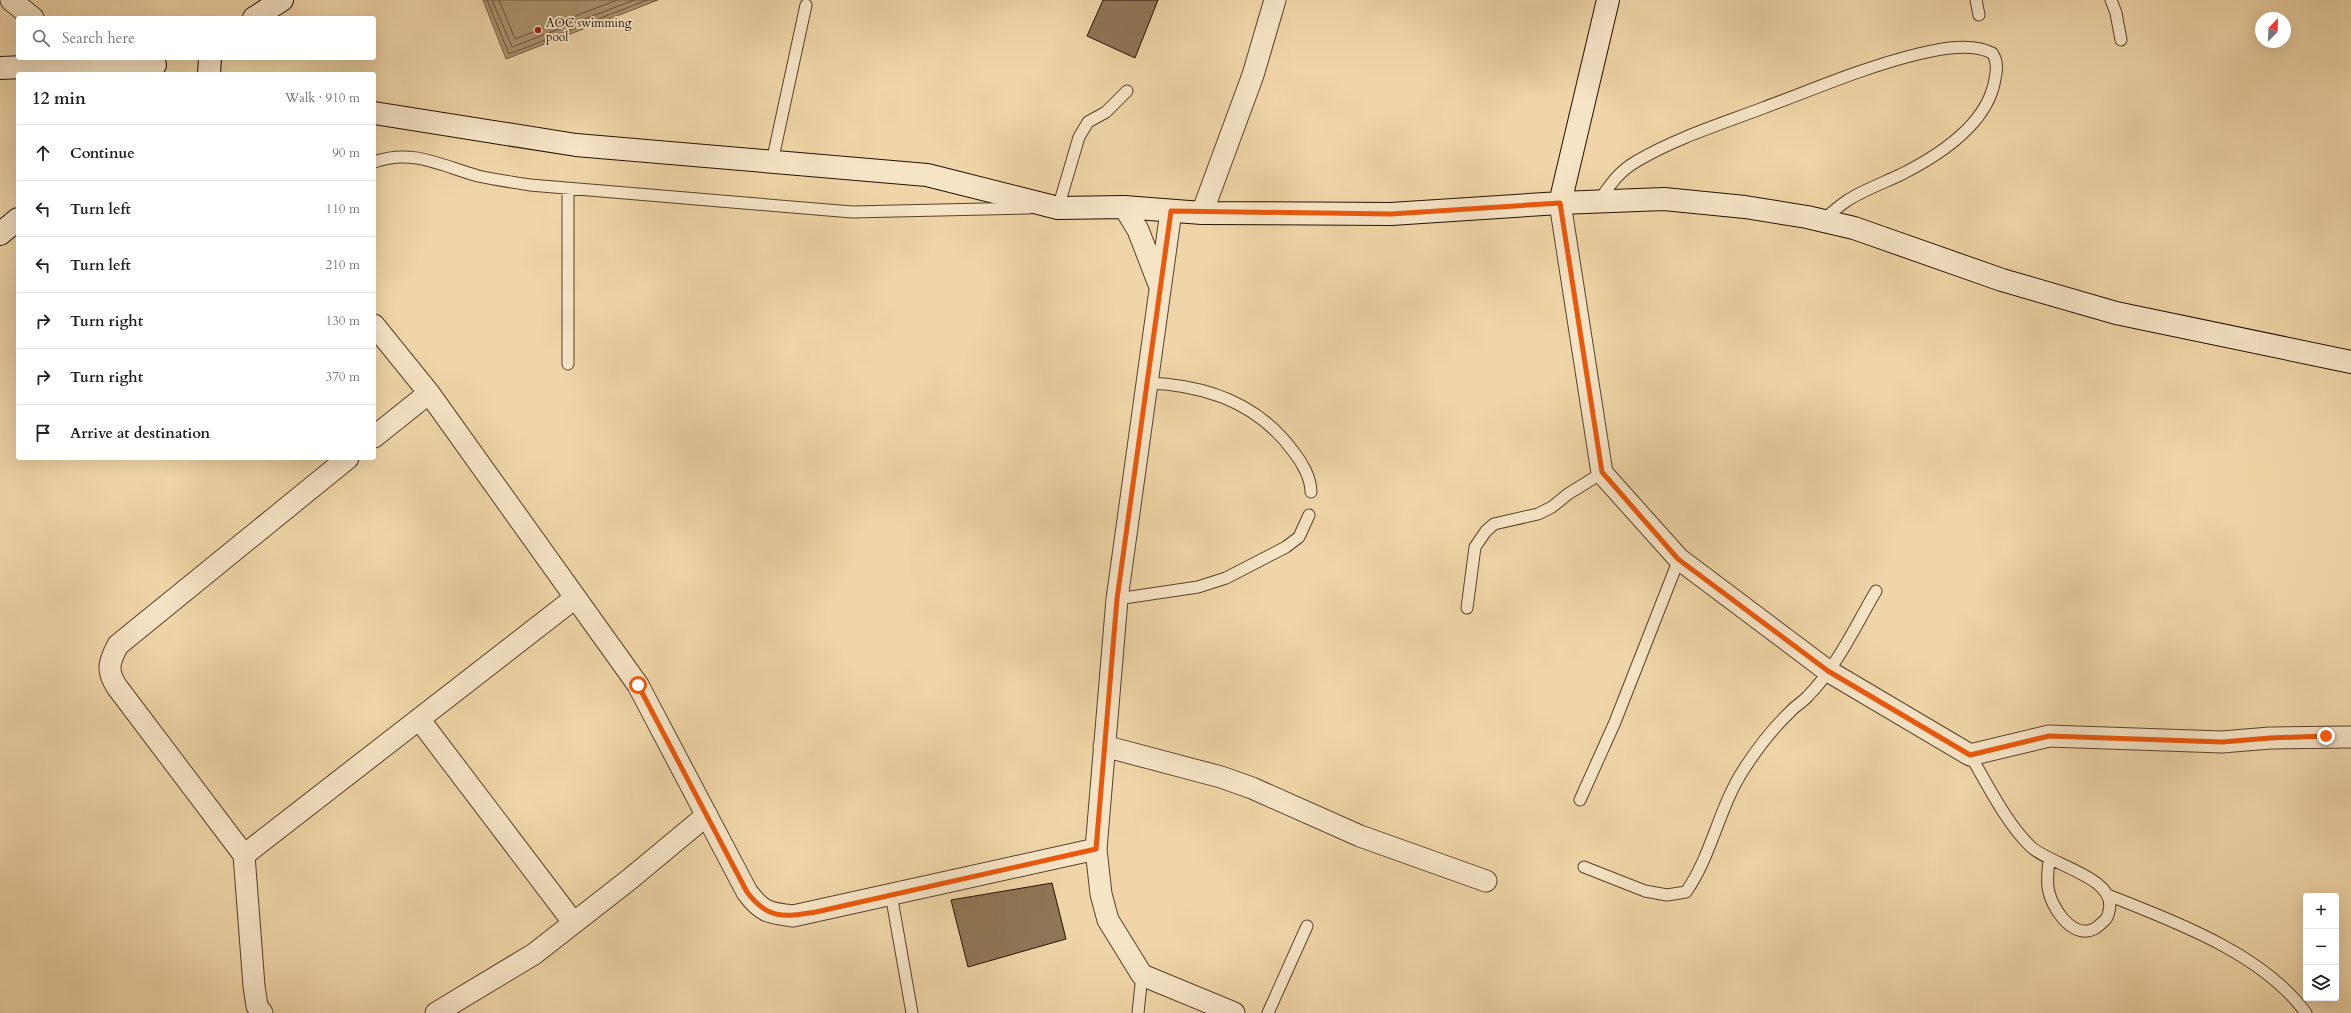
<!DOCTYPE html>
<html lang="en">
<head>
<meta charset="utf-8">
<style>
  body { margin:0; font-family:Cardo,serif; background:#f6f6f6; color:#202124 }
  .controls { position:absolute; right:12px; bottom:12px; display:grid; overflow:hidden; border-radius:4px; box-shadow:0 4px 16px #0002 }
  .controls button { width:36px; height:36px; display:grid; place-items:center; padding:0; border:0; border-bottom:1px solid #e0e0e0; background:#fff; color:#202124; font:20px sans-serif }
  .compass { position:absolute; left:2255px; top:12px; width:36px; height:36px; border-radius:50%; background:#fff; box-shadow:0 4px 16px #0002; rotate:23deg }
  .stop { position:absolute; width:12px; height:12px; margin:-9px; border:3px solid #ea580c; border-radius:50%; background:#fff }
  .stop.end { background:#ea580c; border-color:#fff; box-shadow:0 1px 4px #0008 }
  .list { margin:0; padding:0; list-style:none }
  h2 { display:flex; justify-content:space-between; align-items:center; height:52px; margin:0; padding:0 16px; font-size:17px }
  h2 small { font-size:13px; font-weight:400; color:#757577 }
  .list li { display:grid; grid-template-columns:26px 1fr auto; gap:12px; align-items:center; box-sizing:border-box; height:56px; padding:0 16px; border-top:1px solid #e0e0e0 }
  .list b { display:block; font-size:15px; white-space:nowrap }
  .list em { font-size:13px; font-style:normal; color:#757577 }
  .icon { flex:none; width:22px; height:22px; fill:none; stroke:currentColor; stroke-width:2; stroke-linecap:round; stroke-linejoin:round }
  .map { position:relative; flex:none; width:2351px; height:1013px; overflow:hidden }
  .search { position:absolute; background:#fff; box-shadow:0 4px 16px #0002; left:16px; top:16px; width:360px; height:44px; display:flex; align-items:center; gap:10px; box-sizing:border-box; padding:0 14px; border-radius:4px; color:#757577; font-size:15px }
  .panel { position:absolute; background:#fff; box-shadow:0 4px 16px #0002; left:16px; top:72px; width:360px; height:388px; border-radius:4px }
  .map>svg:first-child { display:block }
  .water { fill:#ab926e; stroke:#765e42 }
  .lines { fill:none; stroke-linecap:round; stroke-linejoin:round }
  .shore { stroke:#685137; stroke-width:1 }
  .building { fill:#8f7657; stroke:#261000 }
  .lane-casing { stroke:#58412a; stroke-width:13 }
  .street-casing { stroke:#58412a; stroke-width:23 }
  .secondary-casing { stroke:#261000; stroke-width:24 }
  .lane { stroke:#f5e4c6; stroke-width:11 }
  .street { stroke:#f5e4c6; stroke-width:21 }
  .secondary { stroke:#f5e4c6; stroke-width:22 }
  .route { stroke:#ea580c; stroke-width:5 }
  .poi-dot { fill:#8f2418; stroke:#f5e4c6; stroke-width:1.5 }
  .labels { text-anchor:middle; stroke-width:4; stroke-linejoin:round; paint-order:stroke }
  .poi-label { font-size:12px; fill:#261000; stroke:#f5e4c6; text-anchor:start }
</style>
</head>
<body>
<div class="map">
<svg width="2351" height="1013" viewBox="0 0 2351 1013">
  <rect width="100%" height="100%" fill="#efd5a7"/>
  <filter id="stains"><feTurbulence type="fractalNoise" baseFrequency=".005" numOctaves="4"/><feColorMatrix values="0 0 0 0 .2 0 0 0 0 .09 0 0 0 0 .02 0 0 0 .5 -.17"/></filter>
  <radialGradient id="worn" r=".72"><stop offset=".6" stop-color="#630" stop-opacity="0"/><stop offset="1" stop-color="#630" stop-opacity=".3"/></radialGradient>
  <!-- water -->
  <path class="water" d="M483,0H658L506,59Z"/>
  <g class="lines">
    <!-- shore -->
    <path class="shore" d="M487,0L509,54L647,0
      M492,0L512,47L634,0
      M499,0L515,39L617,0"/>
  </g>
  <!-- building -->
  <path class="building" d="M1103,0H1158L1135,58L1087,36Z
    M1052,883L1066,939L968,967L951,900Z"/>
  <g class="lines">
    <!-- lane casing -->
    <g class="lane-casing">
      <path id="lane" d="M1976,0L1979,15
        M2111,0L2116,13L2121,40
        M374,162C412,148 442,166 478,176C495,180 513,182 530,185L852,212L1029,208
        M772,162L806,5
        M568,189V364
        M1598,202C1611,184 1618,172 1637,161C1676,138 1721,124 1763,108C1814,89 1865,67 1918,54C1939,49 1972,42 1992,53C1998,61 1997,70 1995,79C1988,124 1938,156 1900,175C1883,183 1864,190 1848,200C1839,206 1830,214 1822,221
        M1055,208H1058L1079,137L1088,122L1106,112L1127,91
        M1148,383C1205,385 1258,403 1293,451C1302,462 1311,478 1311,492
        M1117,599L1198,587L1226,578L1286,547L1299,537L1309,515
        M1467,608L1475,547L1486,531L1494,524L1538,514L1552,507L1568,494L1602,473
        M1970,755C1988,785 2005,821 2030,846C2049,865 2118,877 2109,911C2108,915 2108,918 2104,921C2101,923 2098,927 2094,929C2072,940 2050,906 2048,887C2047,879 2048,869 2049,860
        M1580,800L1615,722L1679,559
        M1584,867L1645,891L1667,895L1686,892C1712,855 1719,807 1744,769C1757,749 1773,728 1790,712C1795,706 1803,702 1808,696C1836,668 1856,625 1876,591
        M891,894L912,1013
        M2108,895C2175,922 2262,953 2306,1013
        M1138,1013L1142,975
        M1268,1013L1307,926"/>
    </g>
    <!-- street casing -->
    <g class="street-casing">
      <path id="street" d="M11,0L33,18
        M1560,203L1602,473L1679,559L1828,671L1970,755L2049,736L2222,742L2270,738L2351,737
        M1124,207L1138,230L1160,287
        M1202,213L1253,75L1275,0
        M374,325L429,393L638,685L747,892C762,912 768,913 793,916L1096,849L1117,599L1171,211
        M374,437L429,393
        M419,719L573,922
        M1104,746L1221,777L1252,788L1360,836L1486,881
        M1096,849L1101,894L1108,920L1142,975L1234,1013
        M244,855L117,687C106,670 109,662 118,645L348,458
        M262,1013L257,1006L254,986L244,855L575,598
        M436,1013L534,954L630,879L707,815"/>
    </g>
    <!-- secondary casing -->
    <g class="secondary-casing">
      <path id="secondary" d="M254,18L282,0
        M0,68L98,64L155,65
        M209,74L210,58
        M374,113L576,145L927,175L1058,208L1124,207L1202,213L1391,214L1560,203L1664,199L1745,207L1807,217L1854,228L2002,280L2116,313L2351,362
        M1560,203L1608,0
        M0,234L18,219"/>
    </g>
    <!-- lane -->
    <use href="#lane" class="lane"/>
    <!-- street -->
    <use href="#street" class="street"/>
    <!-- secondary -->
    <use href="#secondary" class="secondary"/>
  </g>
  <g class="lines">
    <!-- route -->
    <path class="route" d="M638,685L747,892C768,920 784,917 816,912L1096,849L1117,599L1171,211L1391,214L1560,203L1602,472L1678,559L1828,671L1970,755L2049,736L2222,742L2270,738L2326,736"/>
  </g>
  <!-- markers -->
  <circle class="poi-dot" cx="538" cy="30" r="4"/>
  <g class="labels">
    <!-- poi labels -->
    <g class="poi-label">
      <text x="546" y="27">AOC swimming<tspan x="546" dy="14">pool</tspan></text>
    </g>
  </g>
  <rect width="100%" height="100%" filter="url(#stains)"/>
  <rect width="100%" height="100%" fill="url(#worn)"/>
</svg>
<div class="controls">
<button>+</button>
<button>−</button>
<button><svg class="icon" aria-label="layers" viewBox="0 0 24 24"><path d="M12 4l9 5-9 5-9-5zM3 14l9 5 9-5"/></svg></button>
</div>
<svg class="compass" viewBox="-18 -18 36 36"><path d="M0-13l5 13h-10z" fill="#e53935"/><path d="M0 13l5-13h-10z" fill="#757577"/></svg>
<div class="stop" style="left:638px;top:685px"></div>
<div class="stop end" style="left:2326px;top:736px"></div>
<div class="search"><svg class="icon" aria-label="search" viewBox="0 0 24 24"><circle cx="10" cy="10" r="6"/><path d="M15 15l6 6"/></svg>Search here</div>
<section class="panel">
<h2>12 min<small>Walk · 910 m</small></h2>
<ul class="list">
<li><svg class="icon" aria-label="ahead" viewBox="0 0 24 24"><path d="M12 20V5M6 11l6-6 6 6"/></svg><div><b>Continue</b></div><em>90 m</em></li>
<li><svg class="icon" aria-label="left" viewBox="0 0 24 24"><path d="M17 20v-9H6M10 6l-5 5 5 5"/></svg><div><b>Turn left</b></div><em>110 m</em></li>
<li><svg class="icon" aria-label="left" viewBox="0 0 24 24"><path d="M17 20v-9H6M10 6l-5 5 5 5"/></svg><div><b>Turn left</b></div><em>210 m</em></li>
<li><svg class="icon" aria-label="right" viewBox="0 0 24 24"><path d="M7 20v-9h11M14 6l5 5-5 5"/></svg><div><b>Turn right</b></div><em>130 m</em></li>
<li><svg class="icon" aria-label="right" viewBox="0 0 24 24"><path d="M7 20v-9h11M14 6l5 5-5 5"/></svg><div><b>Turn right</b></div><em>370 m</em></li>
<li><svg class="icon" aria-label="arrive" viewBox="0 0 24 24"><path d="M6 21V4h12l-3 4 3 4H6"/></svg><div><b>Arrive at destination</b></div></li>
</ul>
</section>
</div>
</body>
</html>
